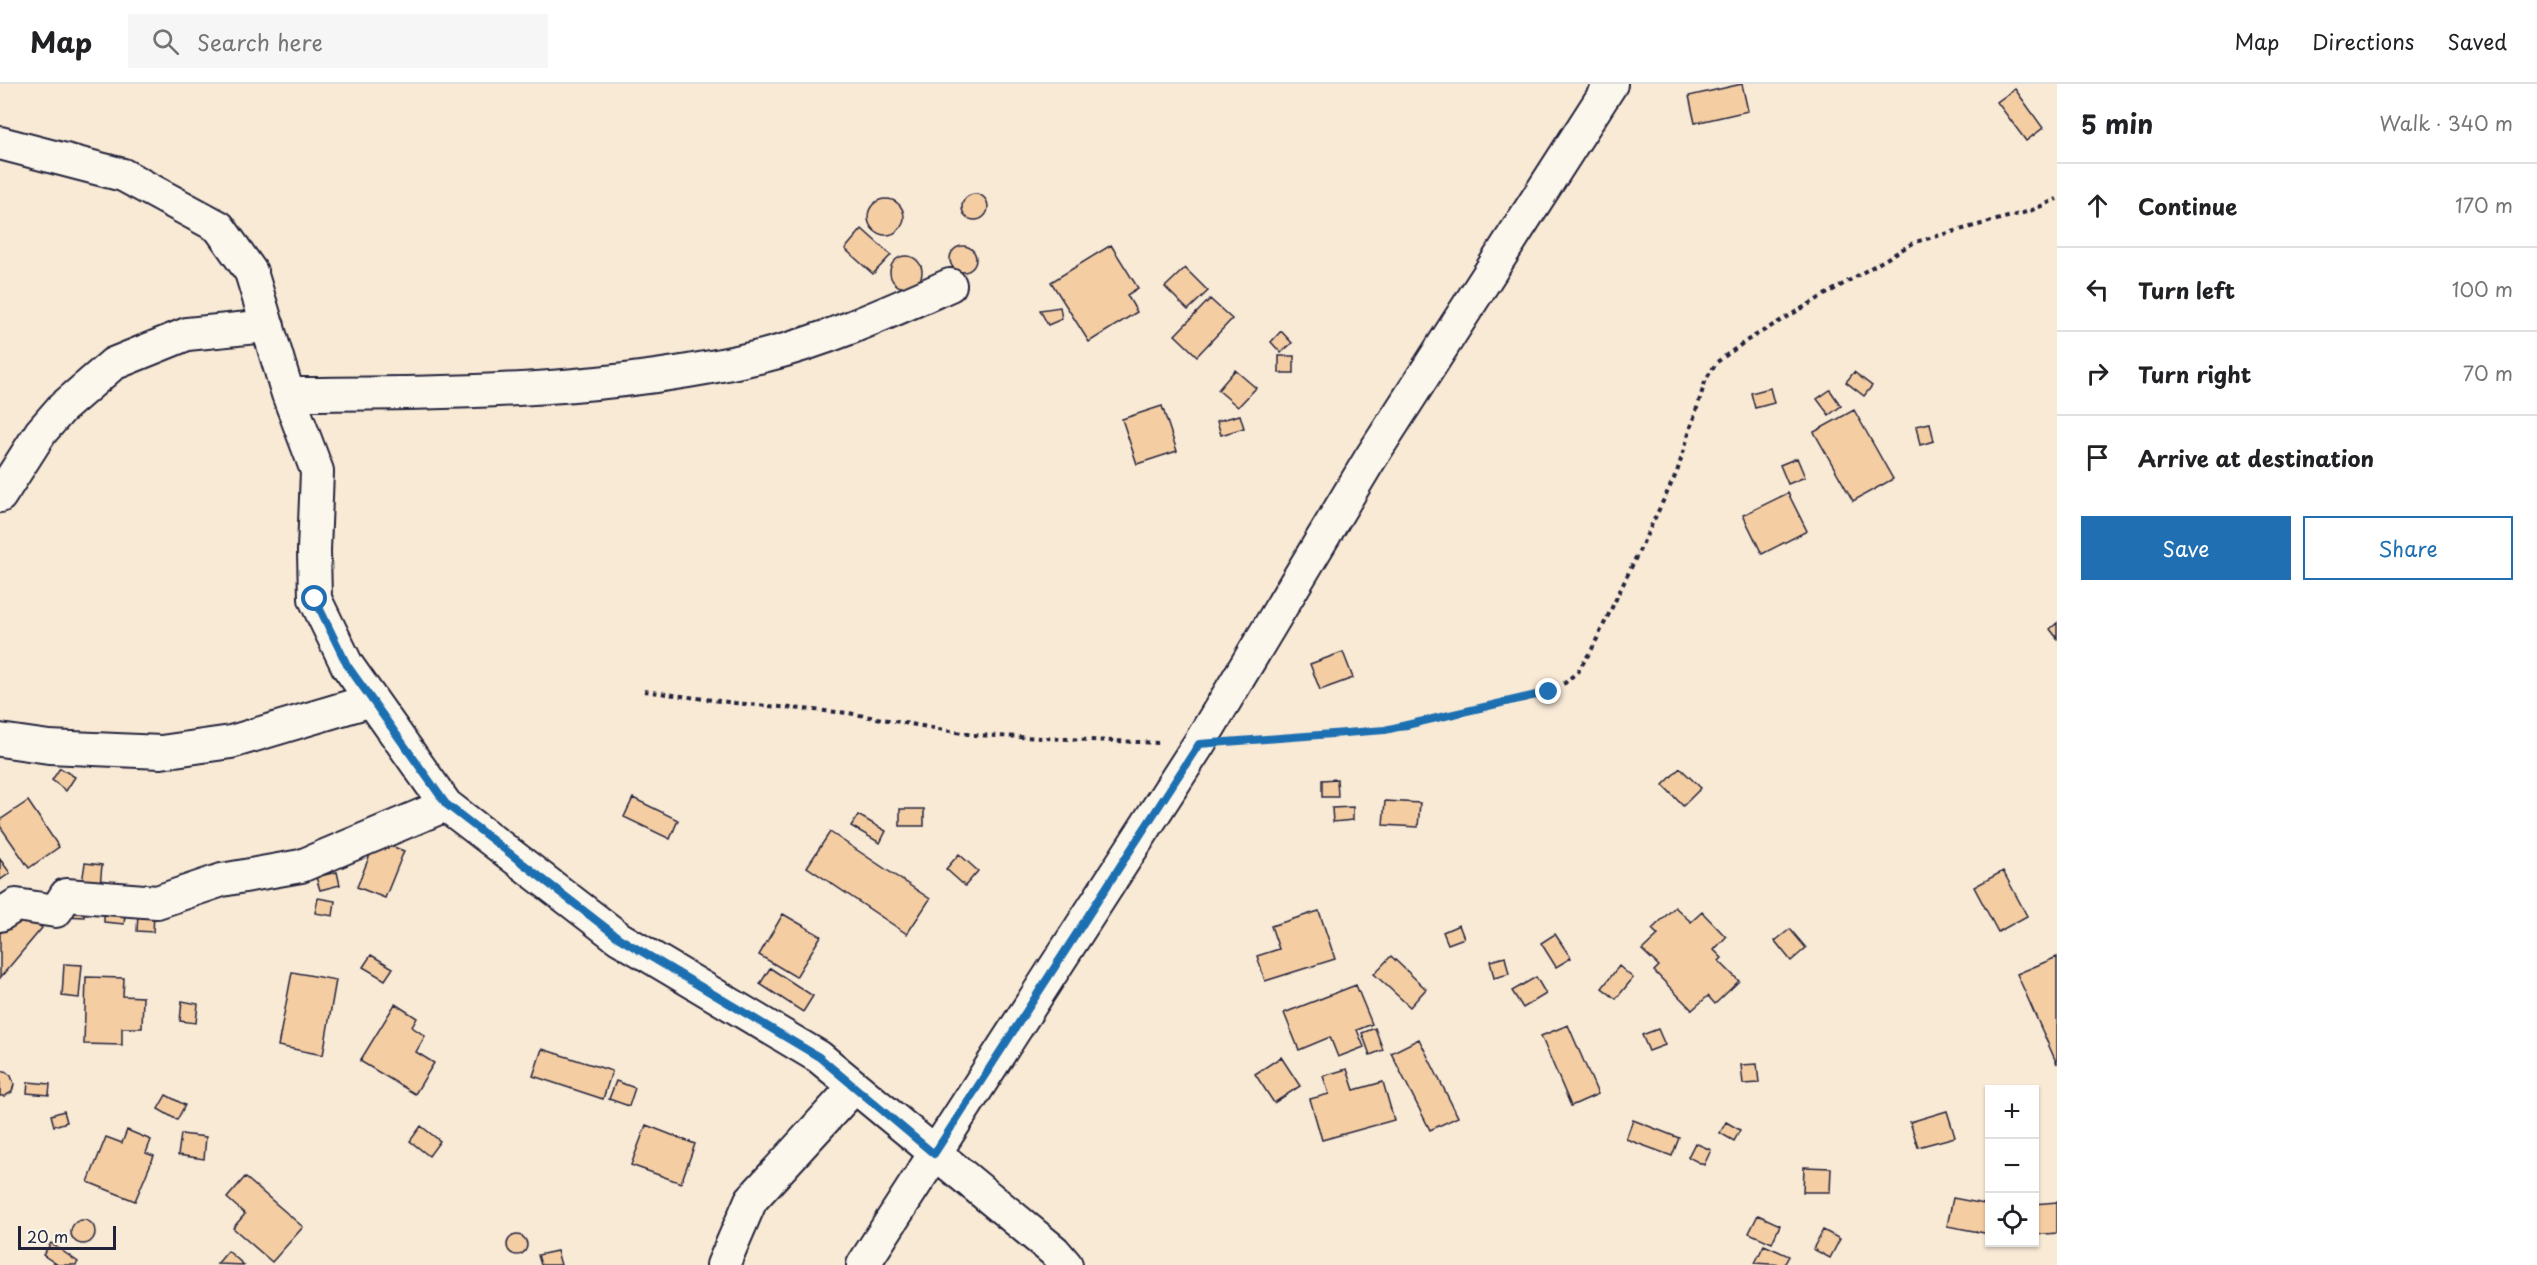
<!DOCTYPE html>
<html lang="en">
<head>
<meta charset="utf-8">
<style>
  body { margin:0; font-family:"Playpen Sans",sans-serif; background:#f6f6f6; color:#202124 }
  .controls { position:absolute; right:18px; bottom:18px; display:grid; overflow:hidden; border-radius:0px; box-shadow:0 2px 4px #0004 }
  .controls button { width:54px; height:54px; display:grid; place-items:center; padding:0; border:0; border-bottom:2px solid #e0e0e0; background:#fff; color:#202124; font:30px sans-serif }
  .scale { position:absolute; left:18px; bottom:15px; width:98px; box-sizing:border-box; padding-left:6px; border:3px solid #22223b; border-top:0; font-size:16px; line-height:21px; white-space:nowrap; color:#22223b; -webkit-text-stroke:4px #fbf7ec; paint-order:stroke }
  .stop { position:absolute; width:18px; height:18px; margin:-14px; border:4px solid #1f6fb2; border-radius:50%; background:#fff }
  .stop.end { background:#1f6fb2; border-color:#fff; box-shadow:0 2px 6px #0008 }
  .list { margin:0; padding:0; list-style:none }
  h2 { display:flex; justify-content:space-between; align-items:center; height:78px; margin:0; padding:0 24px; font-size:26px }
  h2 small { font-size:20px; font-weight:400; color:#757577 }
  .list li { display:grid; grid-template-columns:39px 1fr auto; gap:18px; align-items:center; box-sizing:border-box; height:84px; padding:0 24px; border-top:2px solid #e0e0e0 }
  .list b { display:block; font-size:22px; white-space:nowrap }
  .list em { font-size:20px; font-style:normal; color:#757577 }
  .actions { display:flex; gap:12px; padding:18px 24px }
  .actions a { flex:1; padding:14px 0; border:2px solid #1f6fb2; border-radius:0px; text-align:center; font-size:21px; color:#1f6fb2 }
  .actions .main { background:#1f6fb2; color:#fff }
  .icon { flex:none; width:33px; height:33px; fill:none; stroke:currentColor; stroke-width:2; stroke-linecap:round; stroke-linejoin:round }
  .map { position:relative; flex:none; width:2057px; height:1181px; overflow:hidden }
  header { display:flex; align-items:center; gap:36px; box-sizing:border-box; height:84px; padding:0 30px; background:#fff; border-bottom:2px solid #e0e0e0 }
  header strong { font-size:28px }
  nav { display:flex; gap:33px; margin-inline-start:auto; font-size:21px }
  .search { width:420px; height:54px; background:#f6f6f6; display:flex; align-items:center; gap:15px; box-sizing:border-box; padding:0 21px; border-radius:0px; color:#757577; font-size:22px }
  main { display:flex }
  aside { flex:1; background:#fff }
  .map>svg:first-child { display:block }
  .building { fill:#f4cda3; stroke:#22223b; stroke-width:1.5 }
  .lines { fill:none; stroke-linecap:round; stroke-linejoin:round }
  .minor-casing { stroke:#22223b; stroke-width:36 }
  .path { stroke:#22223b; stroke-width:4; stroke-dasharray:4.5 4.5; stroke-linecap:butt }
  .minor { stroke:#fbf7ec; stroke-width:32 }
  .route { stroke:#1f6fb2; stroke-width:8 }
</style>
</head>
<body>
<header>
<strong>Map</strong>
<div class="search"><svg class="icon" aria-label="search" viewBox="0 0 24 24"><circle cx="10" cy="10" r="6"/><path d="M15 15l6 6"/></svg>Search here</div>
<nav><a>Map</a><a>Directions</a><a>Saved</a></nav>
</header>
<main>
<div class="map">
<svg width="2057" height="1181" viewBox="0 0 2057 1181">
  <rect width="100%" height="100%" fill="#f9ead6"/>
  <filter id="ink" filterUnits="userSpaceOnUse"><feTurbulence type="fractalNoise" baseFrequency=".0167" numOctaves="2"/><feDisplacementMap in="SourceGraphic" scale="12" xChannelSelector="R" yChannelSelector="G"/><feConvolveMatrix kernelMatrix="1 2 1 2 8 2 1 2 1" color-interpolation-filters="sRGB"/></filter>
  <g filter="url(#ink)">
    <!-- building -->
    <path class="building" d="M1742,0L1748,27L1695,39L1689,12Z
      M2015,5L2043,44L2026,57L1997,18Z
      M962 123a13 13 0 1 1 26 0a13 13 0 1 1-26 0Z
      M868 133a18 18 0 1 1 36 0a18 18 0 1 1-36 0Z
      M862,145L891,171L873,190L845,165Z
      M1111,161L1138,204L1127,211L1137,228L1089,258L1051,198Z
      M950 175a13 13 0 1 1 26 0a13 13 0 1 1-26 0Z
      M890 188a16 16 0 1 1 32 0a16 16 0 1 1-32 0Z
      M1185,184L1208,207L1188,226L1165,203Z
      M1210,215L1232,235L1197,272L1175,251Z
      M1060,223L1062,235L1048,241L1040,226Z
      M1281,247L1292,259L1281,269L1271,258Z
      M1279,272H1294V289H1279Z
      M1235,286L1256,304L1238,323L1218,306Z
      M1854,288L1872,302L1864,312L1846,298Z
      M1770,304L1774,319L1755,324L1751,309Z
      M1830,306L1841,322L1829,331L1817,315Z
      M1162,322L1177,367L1137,380L1122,335Z
      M1854,326L1893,395L1853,417L1814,348Z
      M1240,331L1244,344L1221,351L1217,337Z
      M1930,339L1934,357L1920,361L1916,342Z
      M1797,374L1805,393L1788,400L1780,381Z
      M1788,409L1807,447L1762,470L1743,431Z
      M2057,539V554L2050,545Z
      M1343,568L1353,594L1320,606L1310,580Z
      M60,684L75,693L66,707L52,696Z
      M1680,684L1701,704L1683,722L1663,701Z
      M1337,695L1338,713H1322V696Z
      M633,714L678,736L670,755L624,733Z
      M28,717L59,763L29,784L0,742V736Z
      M1385,717L1420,719L1418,743L1383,741Z
      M1353,723V736L1333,738L1332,724Z
      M900,725H924V742H900Z
      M858,731L886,747L880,759L851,742Z
      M830,748L930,815L907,850L807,783Z
      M376,756L404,767L385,814L357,803Z
      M959,770L978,787L965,802L946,785Z
      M0,775L10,789L0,796Z
      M85,779L102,781L100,802L82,799Z
      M2003,787L2027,832L1998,848L1974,803Z
      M337,788L340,801L320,806L316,793Z
      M318,814L335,817L333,832L315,829Z
      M85,816L84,833L66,832Z
      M104,822L126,824L124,840L104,838Z
      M1675,823L1691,838L1702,828L1726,853L1714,866L1722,874L1719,877L1739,897L1715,920L1708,912L1692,926L1654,887L1659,882L1642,866L1658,851L1652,845Z
      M19,824L42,844L0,894V846Z
      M1319,827L1335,875L1265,897L1257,872L1279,865L1271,842Z
      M138,830L154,831L153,848L137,847Z
      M783,830L821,852L796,893L759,871Z
      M1459,841L1464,854L1448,860L1443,848Z
      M1790,845L1806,864L1791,877L1775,857Z
      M1555,850L1571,874L1556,883L1541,859Z
      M371,871L393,884L385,896L363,883Z
      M1391,872L1426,905L1410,923L1374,890Z
      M1505,873L1509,890L1494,894L1490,877Z
      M2057,873V980L2017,890Z
      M64,880L82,881L79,914L62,912Z
      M1619,882L1633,894L1616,915L1602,904Z
      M770,884L813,912L803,928L760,900Z
      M292,888L336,896L323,971L278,962Z
      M86,893L124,894L123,912L143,913L142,944H122V961L84,960Z
      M1536,893L1546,910L1523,924L1512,907Z
      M1356,901L1372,940L1357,946L1364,963L1338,973L1330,953L1299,966L1284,929Z
      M182,917L198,920L196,939L180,937Z
      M395,920L417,934L412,943L425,952L416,968L434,979L415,1010L360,977Z
      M1568,941L1598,1010L1571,1022L1541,952Z
      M1375,944L1383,966L1370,971L1362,949Z
      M1658,945L1665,961L1649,967L1642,951Z
      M1419,955L1458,1033L1430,1046L1391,969Z
      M542,965L612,987L603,1015L533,992Z
      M1281,973L1300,1002L1274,1019L1255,990Z
      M1757,980L1759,999L1743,1000L1741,981Z
      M1347,985L1354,1006L1383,998L1394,1036L1322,1056L1310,1015L1329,1010L1323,992Z
      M5,987L11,992L14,1000L12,1008L5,1012H0V988Z
      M616,997L635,1004L629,1022L609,1015Z
      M28,998L50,1000L49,1011L27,1009Z
      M166,1011L185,1021L177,1036L158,1025Z
      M64,1027L67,1038L54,1042L51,1031Z
      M1947,1027L1955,1053L1918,1063L1910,1038Z
      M1633,1036L1679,1054L1672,1072L1626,1055Z
      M1726,1038L1740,1046L1734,1057L1720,1049Z
      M646,1041L695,1060L681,1099L631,1081Z
      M421,1042L440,1057L429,1072L410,1057Z
      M127,1046L151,1056L146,1069L154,1072L135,1117L88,1098L106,1053L122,1059Z
      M181,1050L206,1053L204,1075L178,1071Z
      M1695,1059L1711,1066L1704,1081L1688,1073Z
      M1804,1083L1831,1084L1830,1108H1803Z
      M245,1093L303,1143L272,1178L233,1144L245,1130L227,1114Z
      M1953,1114L1990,1121V1150L1947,1142Z
      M2057,1118V1149L2034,1151V1120Z
      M1758,1131L1780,1141L1772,1159L1749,1149Z
      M71 1148a12 12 0 1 1 24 0a12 12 0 1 1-24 0Z
      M1823,1146L1840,1155L1830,1174L1813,1165Z
      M507 1161a10 10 0 1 1 20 0a10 10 0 1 1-20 0Z
      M51,1159L78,1178L76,1181H58L43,1171Z
      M1764,1161L1789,1172L1784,1181L1755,1179Z
      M228,1167L244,1181L217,1180Z
      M557,1167L561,1181H541L538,1171Z"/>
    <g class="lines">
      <!-- minor casing -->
      <g class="minor-casing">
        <path id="minor" d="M0,59L123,91L219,143L251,188L288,310L317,387L314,467L315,515L347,581L446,721L619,854L819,973L1054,1167L1066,1181
          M288,310C445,309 609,309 763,272C828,256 889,228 950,201
          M0,412L41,348L61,325L113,280L187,250L268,242
          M0,656L49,663L161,668L231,658L372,616
          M0,831L16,821L56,827L66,811L157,818L222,796L301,782L446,721
          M723,1181L751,1116L854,1003
          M863,1181L1199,660L1370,375L1611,0"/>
      </g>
      <!-- path -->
      <path class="path" d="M644,607L735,619L848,629L973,651L1161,659
        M1237,657L1385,646L1537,612L1565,599L1578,587L1592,565L1677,388L1706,295L1717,278L1746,257L1915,158L2030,127L2057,115"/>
      <!-- minor -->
      <use href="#minor" class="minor"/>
    </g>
  </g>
  <g class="lines" filter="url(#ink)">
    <!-- route -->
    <path class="route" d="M315,515L347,581L446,720L619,854L819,973L934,1070L1199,660L1385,646L1549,608"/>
  </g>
</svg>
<div class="controls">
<button>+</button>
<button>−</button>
<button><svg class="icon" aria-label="locate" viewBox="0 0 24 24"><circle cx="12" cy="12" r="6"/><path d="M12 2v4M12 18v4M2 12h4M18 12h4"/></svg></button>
</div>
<div class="scale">20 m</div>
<div class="stop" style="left:315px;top:515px"></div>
<div class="stop end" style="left:1549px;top:608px"></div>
</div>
<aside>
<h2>5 min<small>Walk · 340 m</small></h2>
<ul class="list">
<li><svg class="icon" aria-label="ahead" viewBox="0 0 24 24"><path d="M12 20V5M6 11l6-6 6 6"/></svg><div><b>Continue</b></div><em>170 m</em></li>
<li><svg class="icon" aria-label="left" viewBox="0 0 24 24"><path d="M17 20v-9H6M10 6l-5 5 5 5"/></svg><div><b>Turn left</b></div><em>100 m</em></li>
<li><svg class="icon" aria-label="right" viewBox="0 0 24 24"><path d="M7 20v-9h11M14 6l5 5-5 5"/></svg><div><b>Turn right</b></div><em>70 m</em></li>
<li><svg class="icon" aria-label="arrive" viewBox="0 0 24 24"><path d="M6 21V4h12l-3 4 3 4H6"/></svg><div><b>Arrive at destination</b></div></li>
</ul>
<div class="actions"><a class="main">Save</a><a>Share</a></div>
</aside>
</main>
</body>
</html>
